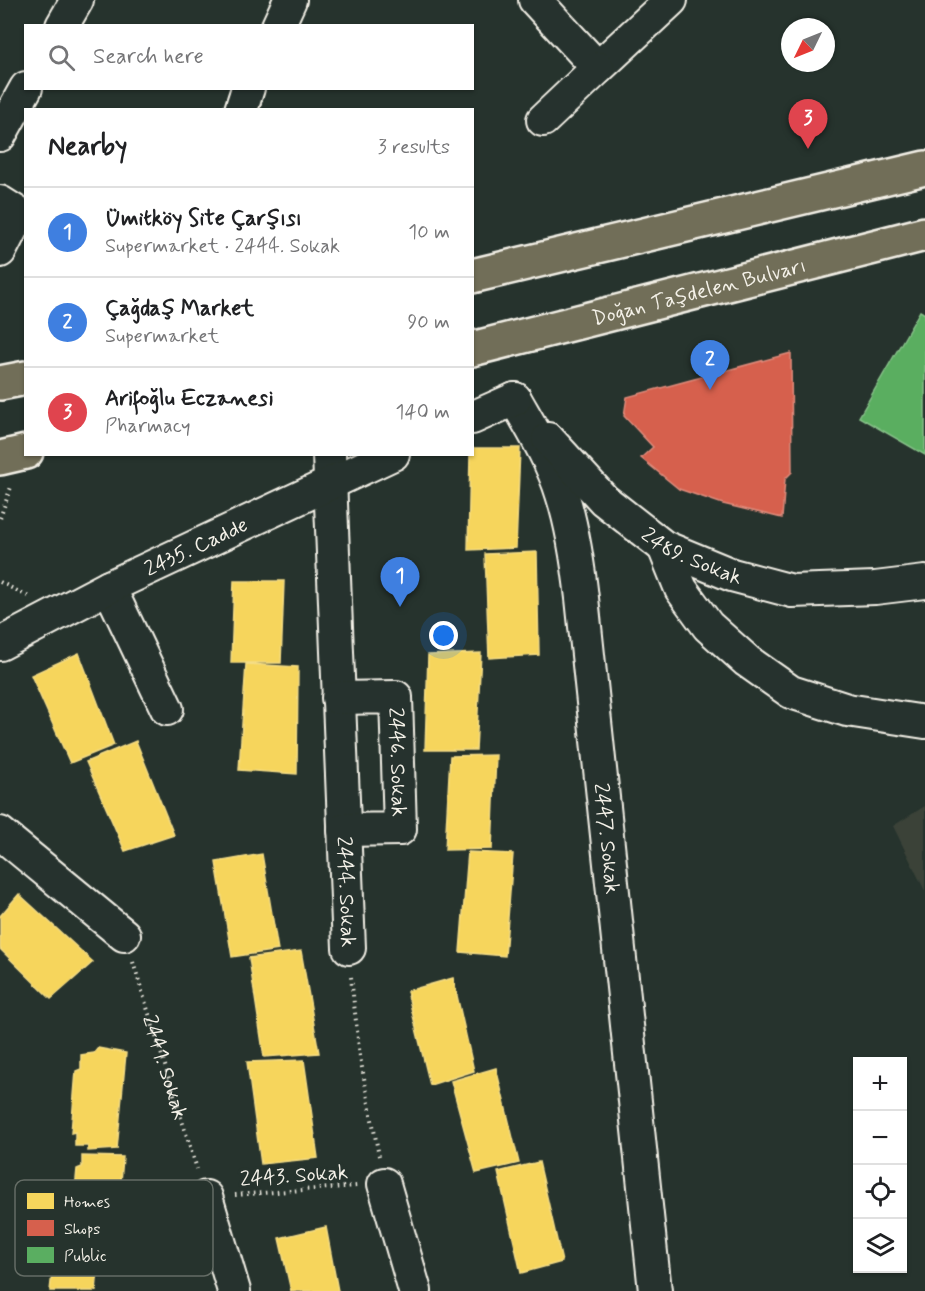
<!DOCTYPE html>
<html lang="en">
<head>
<meta charset="utf-8">
<style>
  body { margin:0; font-family:Mynerve,sans-serif; background:#f6f6f6; color:#202124 }
  .controls { position:absolute; right:18px; bottom:18px; display:grid; overflow:hidden; border-radius:0px; box-shadow:0 2px 4px #0004 }
  .controls button { width:54px; height:54px; display:grid; place-items:center; padding:0; border:0; border-bottom:2px solid #e0e0e0; background:#fff; color:#202124; font:30px sans-serif }
  .compass { position:absolute; left:781px; top:18px; width:54px; height:54px; border-radius:50%; background:#fff; box-shadow:0 2px 4px #0004; rotate:227deg }
  .you { position:absolute; left:444px; top:636px; width:21px; height:21px; margin:-15px; border:4px solid #fff; border-radius:50%; background:#1a73e8; box-shadow:0 0 0 9px #1a73e833 }
  .badge { display:grid; place-items:center; width:39px; height:39px; border-radius:50%; background:#84575d; color:#fff; font-size:20px; font-weight:700 }
  .pin { position:absolute; translate:-50% -50px; filter:drop-shadow(0 2px 3px #0008) }
  .pin::after { content:''; position:absolute; top:32px; width:21px; height:18px; background:inherit; clip-path:polygon(0 0,100% 0,50% 100%) }
  .list { margin:0; padding:0; list-style:none }
  h2 { display:flex; justify-content:space-between; align-items:center; height:78px; margin:0; padding:0 24px; font-size:26px }
  h2 small { font-size:20px; font-weight:400; color:#757577 }
  .list li { display:grid; grid-template-columns:39px 1fr auto; gap:18px; align-items:center; box-sizing:border-box; height:90px; padding:0 24px; border-top:2px solid #e0e0e0 }
  .list b { display:block; font-size:22px; white-space:nowrap }
  .list p { margin:0; font-size:20px; white-space:nowrap; color:#757577 }
  .list em { font-size:20px; font-style:normal; color:#757577 }
  .icon { flex:none; width:33px; height:33px; fill:none; stroke:currentColor; stroke-width:2; stroke-linecap:round; stroke-linejoin:round }
  .map { position:relative; flex:none; width:925px; height:1291px; overflow:hidden }
  .search { position:absolute; background:#fff; box-shadow:0 2px 4px #0004; left:24px; top:24px; width:450px; height:66px; display:flex; align-items:center; gap:15px; box-sizing:border-box; padding:0 21px; border-radius:0px; color:#757577; font-size:22px }
  .panel { position:absolute; background:#fff; box-shadow:0 2px 4px #0004; left:24px; top:108px; width:450px; height:348px; border-radius:0px }
  .map>svg:first-child { display:block }
  .built { fill:#3a4238 }
  .homes { fill:#f6d55c; stroke:#f5dd86; stroke-width:1.5 }
  .shops { fill:#d6604d; stroke:#df8c7c; stroke-width:1.5 }
  .public { fill:#5aae61; stroke:#88c28a; stroke-width:1.5 }
  .lines { fill:none; stroke-linecap:round; stroke-linejoin:round }
  .minor-casing { stroke:#f4f1e8; stroke-width:36 }
  .major-casing { stroke:#f4f1e8; stroke-width:38 }
  .path { stroke:#f4f1e8; stroke-width:4; stroke-dasharray:1.5 4.5; stroke-linecap:butt }
  .minor { stroke:#26332d; stroke-width:32 }
  .major { stroke:#716e59; stroke-width:33 }
  .labels { text-anchor:middle; stroke-width:6; stroke-linejoin:round; paint-order:stroke }
  .street-label { font-size:21px; fill:#f4f1e8; stroke:#26332d }
  .key { fill:#26332d; stroke:#646c65; stroke-width:1.5 }
  .key-label { font-size:16px; fill:#f4f1e8 }
</style>
</head>
<body>
<div class="map">
<svg width="925" height="1291" viewBox="0 0 925 1291">
  <rect width="100%" height="100%" fill="#26332d"/>
  <filter id="ink" filterUnits="userSpaceOnUse"><feTurbulence type="fractalNoise" baseFrequency=".0167" numOctaves="2"/><feDisplacementMap in="SourceGraphic" scale="12" xChannelSelector="R" yChannelSelector="G"/><feConvolveMatrix kernelMatrix="1 2 1 2 8 2 1 2 1" color-interpolation-filters="sRGB"/></filter>
  <g filter="url(#ink)">
    <!-- built -->
    <path class="built" d="M925,806V891L893,826Z"/>
    <!-- homes -->
    <path class="homes" d="M472,448H520L516,548L468,550L470,454H472Z
      M537,552L539,655L489,658L485,554Z
      M234,581H284L281,663H231Z
      M79,653L114,745L70,763L31,675Z
      M481,653L476,750H425L428,655Z
      M246,664L298,667L297,774L239,770Z
      M136,741L174,835L125,851L86,762Z
      M496,755L492,849L445,850L450,756Z
      M468,852L513,854L505,956L460,952Z
      M262,854L278,950L232,957L216,862Z
      M19,894L93,962L51,999L0,949V916Z
      M301,951L319,1053L264,1057L249,958Z
      M453,978L474,1071L430,1085L407,991Z
      M98,1048L126,1053L117,1149L88,1151V1146H75V1132L71,1133L76,1071L81,1069V1055L94,1053Z
      M304,1060L318,1158L261,1164L247,1062Z
      M496,1068L519,1163L476,1173L451,1081Z
      M82,1156L123,1157L115,1256L89,1253L90,1246L74,1245L78,1231H71L77,1169L82,1167Z
      M539,1162L562,1262L521,1273L498,1172Z
      M326,1227L338,1291H291L279,1238Z
      M72,1254L82,1256L83,1260H90L91,1268L98,1269L96,1291H50L52,1273H57V1261H71Z"/>
    <!-- shops -->
    <path class="shops" d="M791,353L792,472L785,479L782,518L723,504L679,489L641,458L653,447L624,416L627,397Z"/>
    <!-- public -->
    <path class="public" d="M920,311L925,314V455L859,417Z"/>
    <g class="lines">
      <!-- minor casing -->
      <g class="minor-casing">
        <g id="minor">
          <path d="M535,0L598,68L671,0"/>
          <path d="M62,26L77,0"/>
          <path d="M278,26L290,0"/>
          <path d="M241,110L248,88"/>
          <path d="M543,120L598,68"/>
          <path d="M0,135L26,88"/>
          <path d="M0,202L19,214L0,251"/>
          <path id="s2" d="M515,399C532,429 552,461 562,494C573,528 578,563 582,598L655,1291"/>
          <path d="M472,418L515,399"/>
          <path id="s3" d="M548,439L604,500L664,547L732,575L792,591L875,588L925,582"/>
          <path id="s4" d="M329,454L349,948"/>
          <path d="M664,547L681,589L708,626L747,661L791,692L847,710L925,722"/>
          <path d="M109,587L167,709"/>
          <path id="s5" d="M0,644L109,587L393,454"/>
          <path id="s6" d="M338,698L396,697L400,829L344,830"/>
          <path d="M0,833L124,935"/>
          <path d="M384,1184L415,1291"/>
          <path d="M206,1197L234,1291"/>
        </g>
      </g>
      <!-- major casing -->
      <g class="major-casing">
        <g id="major">
          <path d="M472,276L925,168"/>
          <path id="s7" d="M472,349L925,234"/>
          <path d="M0,383L26,378"/>
          <path d="M0,458L26,452"/>
        </g>
      </g>
      <!-- path -->
      <g class="path">
        <path d="M0,518L11,487"/>
        <path d="M0,582L29,597"/>
        <path id="s1" d="M133,962L197,1169"/>
        <path d="M351,977L360,1057L379,1156"/>
        <path d="M235,1195L357,1186"/>
      </g>
      <!-- minor -->
      <use href="#minor" class="minor"/>
      <!-- major -->
      <use href="#major" class="major"/>
    </g>
  </g>
  <g class="labels">
    <!-- street labels -->
    <g class="street-label">
      <text dy="7" stroke="none"><textPath href="#s7" startOffset="234">Doğan Taşdelen Bulvarı</textPath></text>
      <text dy="7" stroke="none"><textPath href="#s5" startOffset="219">2435. Cadde</textPath></text>
      <text dy="7" stroke="none"><textPath href="#s3" startOffset="188">2489. Sokak</textPath></text>
      <text dy="7" stroke="none"><textPath href="#s6" startOffset="123">2446. Sokak</textPath></text>
      <text dy="7" stroke="none"><textPath href="#s2" startOffset="454">2447. Sokak</textPath></text>
      <text dy="7" stroke="none"><textPath href="#s4" startOffset="438">2444. Sokak</textPath></text>
      <text dy="7" stroke="none"><textPath href="#s1" startOffset="110">2441. Sokak</textPath></text>
      <text transform="translate(294 1175) rotate(-4)" y="7">2443. Sokak</text>
    </g>
  </g>
  <!-- legend -->
  <rect x="15" y="1180" width="198" height="96" rx="9" class="key"/>
  <rect x="27" y="1193" width="27" height="16" fill="#f6d55c"/>
  <rect x="27" y="1220" width="27" height="16" fill="#d6604d"/>
  <rect x="27" y="1247" width="27" height="16" fill="#5aae61"/>
  <g class="key-label">
    <text x="64" y="1207">Homes</text>
    <text x="64" y="1234">Shops</text>
    <text x="64" y="1261">Public</text>
  </g>
</svg>
<div class="controls">
<button>+</button>
<button>−</button>
<button><svg class="icon" aria-label="locate" viewBox="0 0 24 24"><circle cx="12" cy="12" r="6"/><path d="M12 2v4M12 18v4M2 12h4M18 12h4"/></svg></button>
<button><svg class="icon" aria-label="layers" viewBox="0 0 24 24"><path d="M12 4l9 5-9 5-9-5zM3 14l9 5 9-5"/></svg></button>
</div>
<svg class="compass" viewBox="-18 -18 36 36"><path d="M0-13l5 13h-10z" fill="#e53935"/><path d="M0 13l5-13h-10z" fill="#757577"/></svg>
<div class="you"></div>
<div class="pin badge" style="left:400px;top:607px;background:#3f7fe0">1</div>
<div class="pin badge" style="left:710px;top:390px;background:#3f7fe0">2</div>
<div class="pin badge" style="left:808px;top:149px;background:#e0444e">3</div>
<div class="search"><svg class="icon" aria-label="search" viewBox="0 0 24 24"><circle cx="10" cy="10" r="6"/><path d="M15 15l6 6"/></svg>Search here</div>
<section class="panel">
<h2>Nearby<small>3 results</small></h2>
<ul class="list">
<li><span class="badge" style="background:#3f7fe0">1</span><div><b>Ümitköy Site Çarşısı</b><p>Supermarket · 2444. Sokak</p></div><em>10 m</em></li>
<li><span class="badge" style="background:#3f7fe0">2</span><div><b>Çağdaş Market</b><p>Supermarket</p></div><em>90 m</em></li>
<li><span class="badge" style="background:#e0444e">3</span><div><b>Arifoğlu Eczanesi</b><p>Pharmacy</p></div><em>140 m</em></li>
</ul>
</section>
</div>
</body>
</html>
